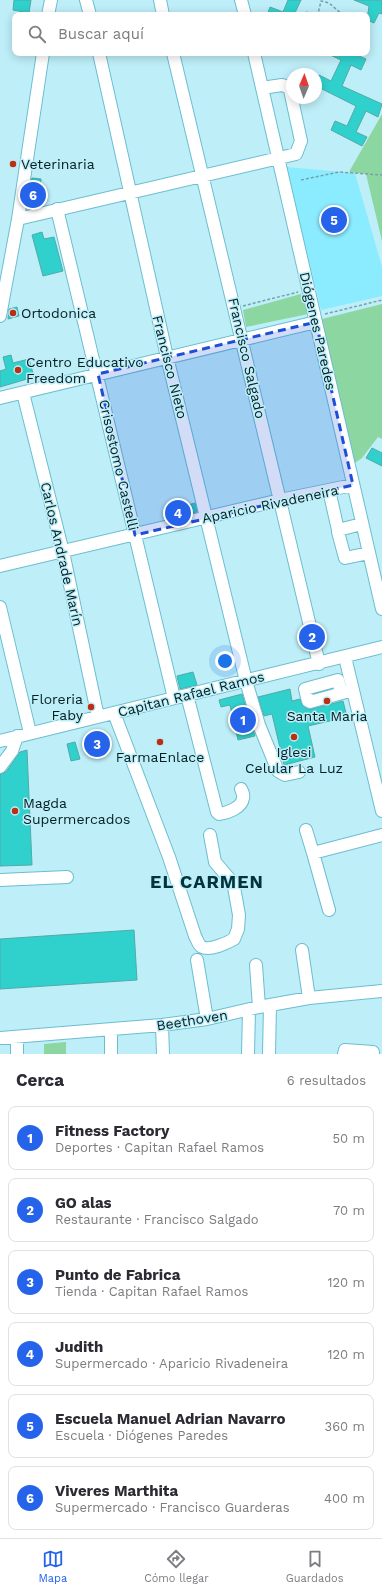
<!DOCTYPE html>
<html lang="es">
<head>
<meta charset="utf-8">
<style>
  body { margin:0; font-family:"Work Sans",sans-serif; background:#f7f7f7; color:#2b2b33 }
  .compass { position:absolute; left:286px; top:68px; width:36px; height:36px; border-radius:50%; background:#fff; box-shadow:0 2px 10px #0003; rotate:2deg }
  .you { position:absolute; left:225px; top:661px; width:14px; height:14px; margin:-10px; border:3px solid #fff; border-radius:50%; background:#1a73e8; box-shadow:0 0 0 6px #1a73e833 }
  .badge { display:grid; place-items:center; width:26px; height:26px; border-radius:50%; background:#2563eb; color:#fff; font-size:13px; font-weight:700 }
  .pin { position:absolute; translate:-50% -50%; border:2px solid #fff; box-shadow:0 1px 4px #0006 }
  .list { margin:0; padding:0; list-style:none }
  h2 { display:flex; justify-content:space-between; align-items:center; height:52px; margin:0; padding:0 16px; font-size:17px }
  h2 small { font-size:13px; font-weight:400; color:#7c7c81 }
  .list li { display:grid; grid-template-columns:26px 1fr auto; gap:12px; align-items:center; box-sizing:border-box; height:64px; margin:0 8px 8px; padding:0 8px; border:1px solid #e1e1e2; border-radius:8px }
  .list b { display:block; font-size:15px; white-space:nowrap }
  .list p { margin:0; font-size:13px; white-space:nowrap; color:#7c7c81 }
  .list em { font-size:13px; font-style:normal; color:#7c7c81 }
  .icon { flex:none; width:22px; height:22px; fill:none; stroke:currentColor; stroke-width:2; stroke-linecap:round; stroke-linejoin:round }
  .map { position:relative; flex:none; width:382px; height:1054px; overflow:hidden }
  .search { position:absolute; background:#fff; box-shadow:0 2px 10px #0003; left:12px; right:12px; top:12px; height:44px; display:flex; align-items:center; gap:10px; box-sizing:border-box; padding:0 14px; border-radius:8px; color:#7c7c81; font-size:15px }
  .sheet { height:484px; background:#fff }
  nav { display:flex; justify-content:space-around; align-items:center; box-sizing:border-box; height:56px; border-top:1px solid #e1e1e2; background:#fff; font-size:11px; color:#7c7c81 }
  nav a { display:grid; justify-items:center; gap:2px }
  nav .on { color:#2563eb }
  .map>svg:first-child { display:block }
  .built { fill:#8bebff }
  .green { fill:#8cd6a1 }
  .building { fill:#30d0cc; stroke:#52aaa8 }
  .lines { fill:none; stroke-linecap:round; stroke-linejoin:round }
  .minor-casing { stroke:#6bbed0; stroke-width:14 }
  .path { stroke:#78a0a8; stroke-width:1.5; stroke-dasharray:3 2; stroke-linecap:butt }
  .minor { stroke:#fff; stroke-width:12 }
  .marked { fill:#1d4ed8; fill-opacity:0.2; stroke:#1d4ed8; stroke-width:3; stroke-dasharray:8 5; stroke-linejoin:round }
  .poi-dot { fill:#bb2f14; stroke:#beeef8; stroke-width:1.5 }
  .labels { text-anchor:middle; stroke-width:3; stroke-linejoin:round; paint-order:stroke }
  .poi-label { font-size:14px; fill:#031e23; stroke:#beeef8; text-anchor:start }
  .street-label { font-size:14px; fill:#031e23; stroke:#beeef8 }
  .district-label { font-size:18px; font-weight:bold; letter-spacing:1px; fill:#02343d; stroke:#beeef8 }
</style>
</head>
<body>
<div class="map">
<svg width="382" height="1054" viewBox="0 0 382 1054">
  <rect width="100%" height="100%" fill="#beeef8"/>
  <!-- built -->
  <path class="built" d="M286,167L355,173L382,267V296L321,310Z"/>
  <!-- green -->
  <path class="green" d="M382,114V241L366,174L349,172Z
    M301,294L308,314L246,327L243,310Z
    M382,304V439L378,437L362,458L352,465L322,319Z
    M66,1042V1054H44V1044Z"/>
  <!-- building -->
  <path class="building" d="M14,0H31L29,13L13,10Z
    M288,0H301L294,15H267L270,7L283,12Z
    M354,0H382V14L379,13L374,23L367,20L369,6Z
    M326,53H352L366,59L361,70L351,65L342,86L382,104L378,117L366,111L356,132L367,137L362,146L331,130L335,121L347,126L356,106L316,86L319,75L331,81L341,60Z
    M32,178L41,179L40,188L37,187L36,198L29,197Z
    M42,232L44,239L54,237L63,271L43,276L32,235Z
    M17,307L19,316L8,319L9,309Z
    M11,355L13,363L29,359L34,377L0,387V371L6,369L3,357Z
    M372,448L382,453V466L366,458Z
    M195,503L197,512L185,515L184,506Z
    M193,672L197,685L180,689L177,676Z
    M290,689L292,701L300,699L302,705L307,709H312L343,701L347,717L308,726L315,757L284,765L272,714L264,716L258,697Z
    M242,694L255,736L238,740L230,705L221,707L219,700Z
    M98,737L102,748L90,753L86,741Z
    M75,742L80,759L71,761L67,744Z
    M27,750L32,865L0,866V774L6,772L20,752Z
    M134,930L137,980L0,989V939Z"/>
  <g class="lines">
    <!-- minor casing -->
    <g class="minor-casing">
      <path id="minor" d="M86,0L90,15
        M160,0L163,15
        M241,0L245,15
        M48,15L51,0
        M99,53L167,357L246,681L259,725L278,771L285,775L299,772
        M173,53L319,664
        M254,53L382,609
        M57,209L174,698
        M18,219L296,154L301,141L290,90L288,87L282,85L262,88
        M0,316L18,219L43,53
        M23,393L63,552L98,717
        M0,398L316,322
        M329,490L338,530
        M362,524L338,530V532L345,558L369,553
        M0,566L280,500L353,485
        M0,607L30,733
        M345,657L382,811
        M341,693L338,680L305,689L308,701L310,702L353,690
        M187,695L217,812L219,814C227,813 242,808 243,798C244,796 242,791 241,789
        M114,713L169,857L195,936C197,939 198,945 202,947C210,951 227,943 234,939L238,929L239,915L234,887L232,882L215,862L210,835
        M0,741L382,647
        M0,767L12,751L17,736
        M306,830L313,853L382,835
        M313,853L329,910
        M0,880L67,877
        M302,950L309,998
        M197,960L207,1019
        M256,965L259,1007
        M162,1025L163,1054
        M0,1038L162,1025L207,1019L259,1007L309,998L382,991
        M17,1038V1054
        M111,1054V1030
        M248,1054L249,1010
        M269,1054L270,1005
        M344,1054L345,1050L373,1052V1054"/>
    </g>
    <!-- path -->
    <path class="path" d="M302,15L306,12L312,14H318L321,1L329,3L343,15
      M301,180L339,172L382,175
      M243,306L298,292
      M325,314L382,300"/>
    <!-- minor -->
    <use href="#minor" class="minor"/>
  </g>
  <!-- marked area -->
  <path class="marked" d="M316,322L353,485L135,535L98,374Z"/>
  <!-- markers -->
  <g class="poi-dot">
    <circle cx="13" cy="164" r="4"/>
    <circle cx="13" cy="313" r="4"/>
    <circle cx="18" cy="370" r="4"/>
    <circle cx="327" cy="701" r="4"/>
    <circle cx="91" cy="707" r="4"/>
    <circle cx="294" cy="737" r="4"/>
    <circle cx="160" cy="742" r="4"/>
    <circle cx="15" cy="811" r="4"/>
  </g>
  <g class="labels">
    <!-- poi labels -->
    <g class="poi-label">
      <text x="21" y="169">Veterinaria</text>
      <text x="21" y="318">Ortodonica</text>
      <text x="26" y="367">Centro Educativo<tspan x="26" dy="16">Freedom</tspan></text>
      <text x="83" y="704" text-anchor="end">Floreria<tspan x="83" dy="16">Faby</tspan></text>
      <text x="327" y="721" text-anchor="middle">Santa Maria</text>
      <text x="294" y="757" text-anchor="middle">Iglesi<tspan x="294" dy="16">Celular La Luz</tspan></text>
      <text x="160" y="762" text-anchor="middle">FarmaEnlace</text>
      <text x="23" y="808">Magda<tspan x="23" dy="16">Supermercados</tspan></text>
    </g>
    <!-- street labels -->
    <g class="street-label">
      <text transform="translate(318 331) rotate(77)" y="5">Diógenes Paredes</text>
      <text transform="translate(247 358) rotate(77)" y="5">Francisco Salgado</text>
      <text transform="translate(170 367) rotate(76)" y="5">Francisco Nieto</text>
      <text transform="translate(119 465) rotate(77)" y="5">Crisostomo Castelli</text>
      <text transform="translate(270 504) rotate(-12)" y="5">Aparicio Rivadeneira</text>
      <text transform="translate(62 554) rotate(77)" y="5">Carlos Andrade Marín</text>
      <text transform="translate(191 694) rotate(-14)" y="5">Capitan Rafael Ramos</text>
      <text transform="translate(192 1020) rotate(-9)" y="5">Beethoven</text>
    </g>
    <!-- district labels -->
    <g class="district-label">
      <text x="207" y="888">EL CARMEN</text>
    </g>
  </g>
</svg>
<svg class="compass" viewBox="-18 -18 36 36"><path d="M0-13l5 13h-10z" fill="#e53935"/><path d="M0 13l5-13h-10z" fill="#7c7c81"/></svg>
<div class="you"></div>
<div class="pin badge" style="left:243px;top:720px">1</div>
<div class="pin badge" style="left:312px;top:637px">2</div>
<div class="pin badge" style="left:97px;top:744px">3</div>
<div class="pin badge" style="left:178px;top:513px">4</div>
<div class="pin badge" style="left:334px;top:220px">5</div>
<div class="pin badge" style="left:33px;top:195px">6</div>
<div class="search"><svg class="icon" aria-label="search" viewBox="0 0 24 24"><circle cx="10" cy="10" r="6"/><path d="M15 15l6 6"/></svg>Buscar aquí</div>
</div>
<section class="sheet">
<h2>Cerca<small>6 resultados</small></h2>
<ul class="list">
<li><span class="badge">1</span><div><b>Fitness Factory</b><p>Deportes · Capitan Rafael Ramos</p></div><em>50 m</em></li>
<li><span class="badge">2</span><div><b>GO alas</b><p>Restaurante · Francisco Salgado</p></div><em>70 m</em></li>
<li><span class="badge">3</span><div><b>Punto de Fabrica</b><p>Tienda · Capitan Rafael Ramos</p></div><em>120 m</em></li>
<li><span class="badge">4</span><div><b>Judith</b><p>Supermercado · Aparicio Rivadeneira</p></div><em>120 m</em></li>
<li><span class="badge">5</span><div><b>Escuela Manuel Adrian Navarro</b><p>Escuela · Diógenes Paredes</p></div><em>360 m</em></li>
<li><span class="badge">6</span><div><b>Viveres Marthita</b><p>Supermercado · Francisco Guarderas</p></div><em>400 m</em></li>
</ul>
</section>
<nav>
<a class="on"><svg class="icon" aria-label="map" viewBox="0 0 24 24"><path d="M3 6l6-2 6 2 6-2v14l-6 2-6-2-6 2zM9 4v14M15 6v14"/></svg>Mapa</a>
<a><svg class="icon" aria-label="directions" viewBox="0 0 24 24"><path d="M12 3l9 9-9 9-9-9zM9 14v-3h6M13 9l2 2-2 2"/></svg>Cómo llegar</a>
<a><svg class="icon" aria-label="saved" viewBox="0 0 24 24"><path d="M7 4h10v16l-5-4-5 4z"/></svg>Guardados</a>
</nav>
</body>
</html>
